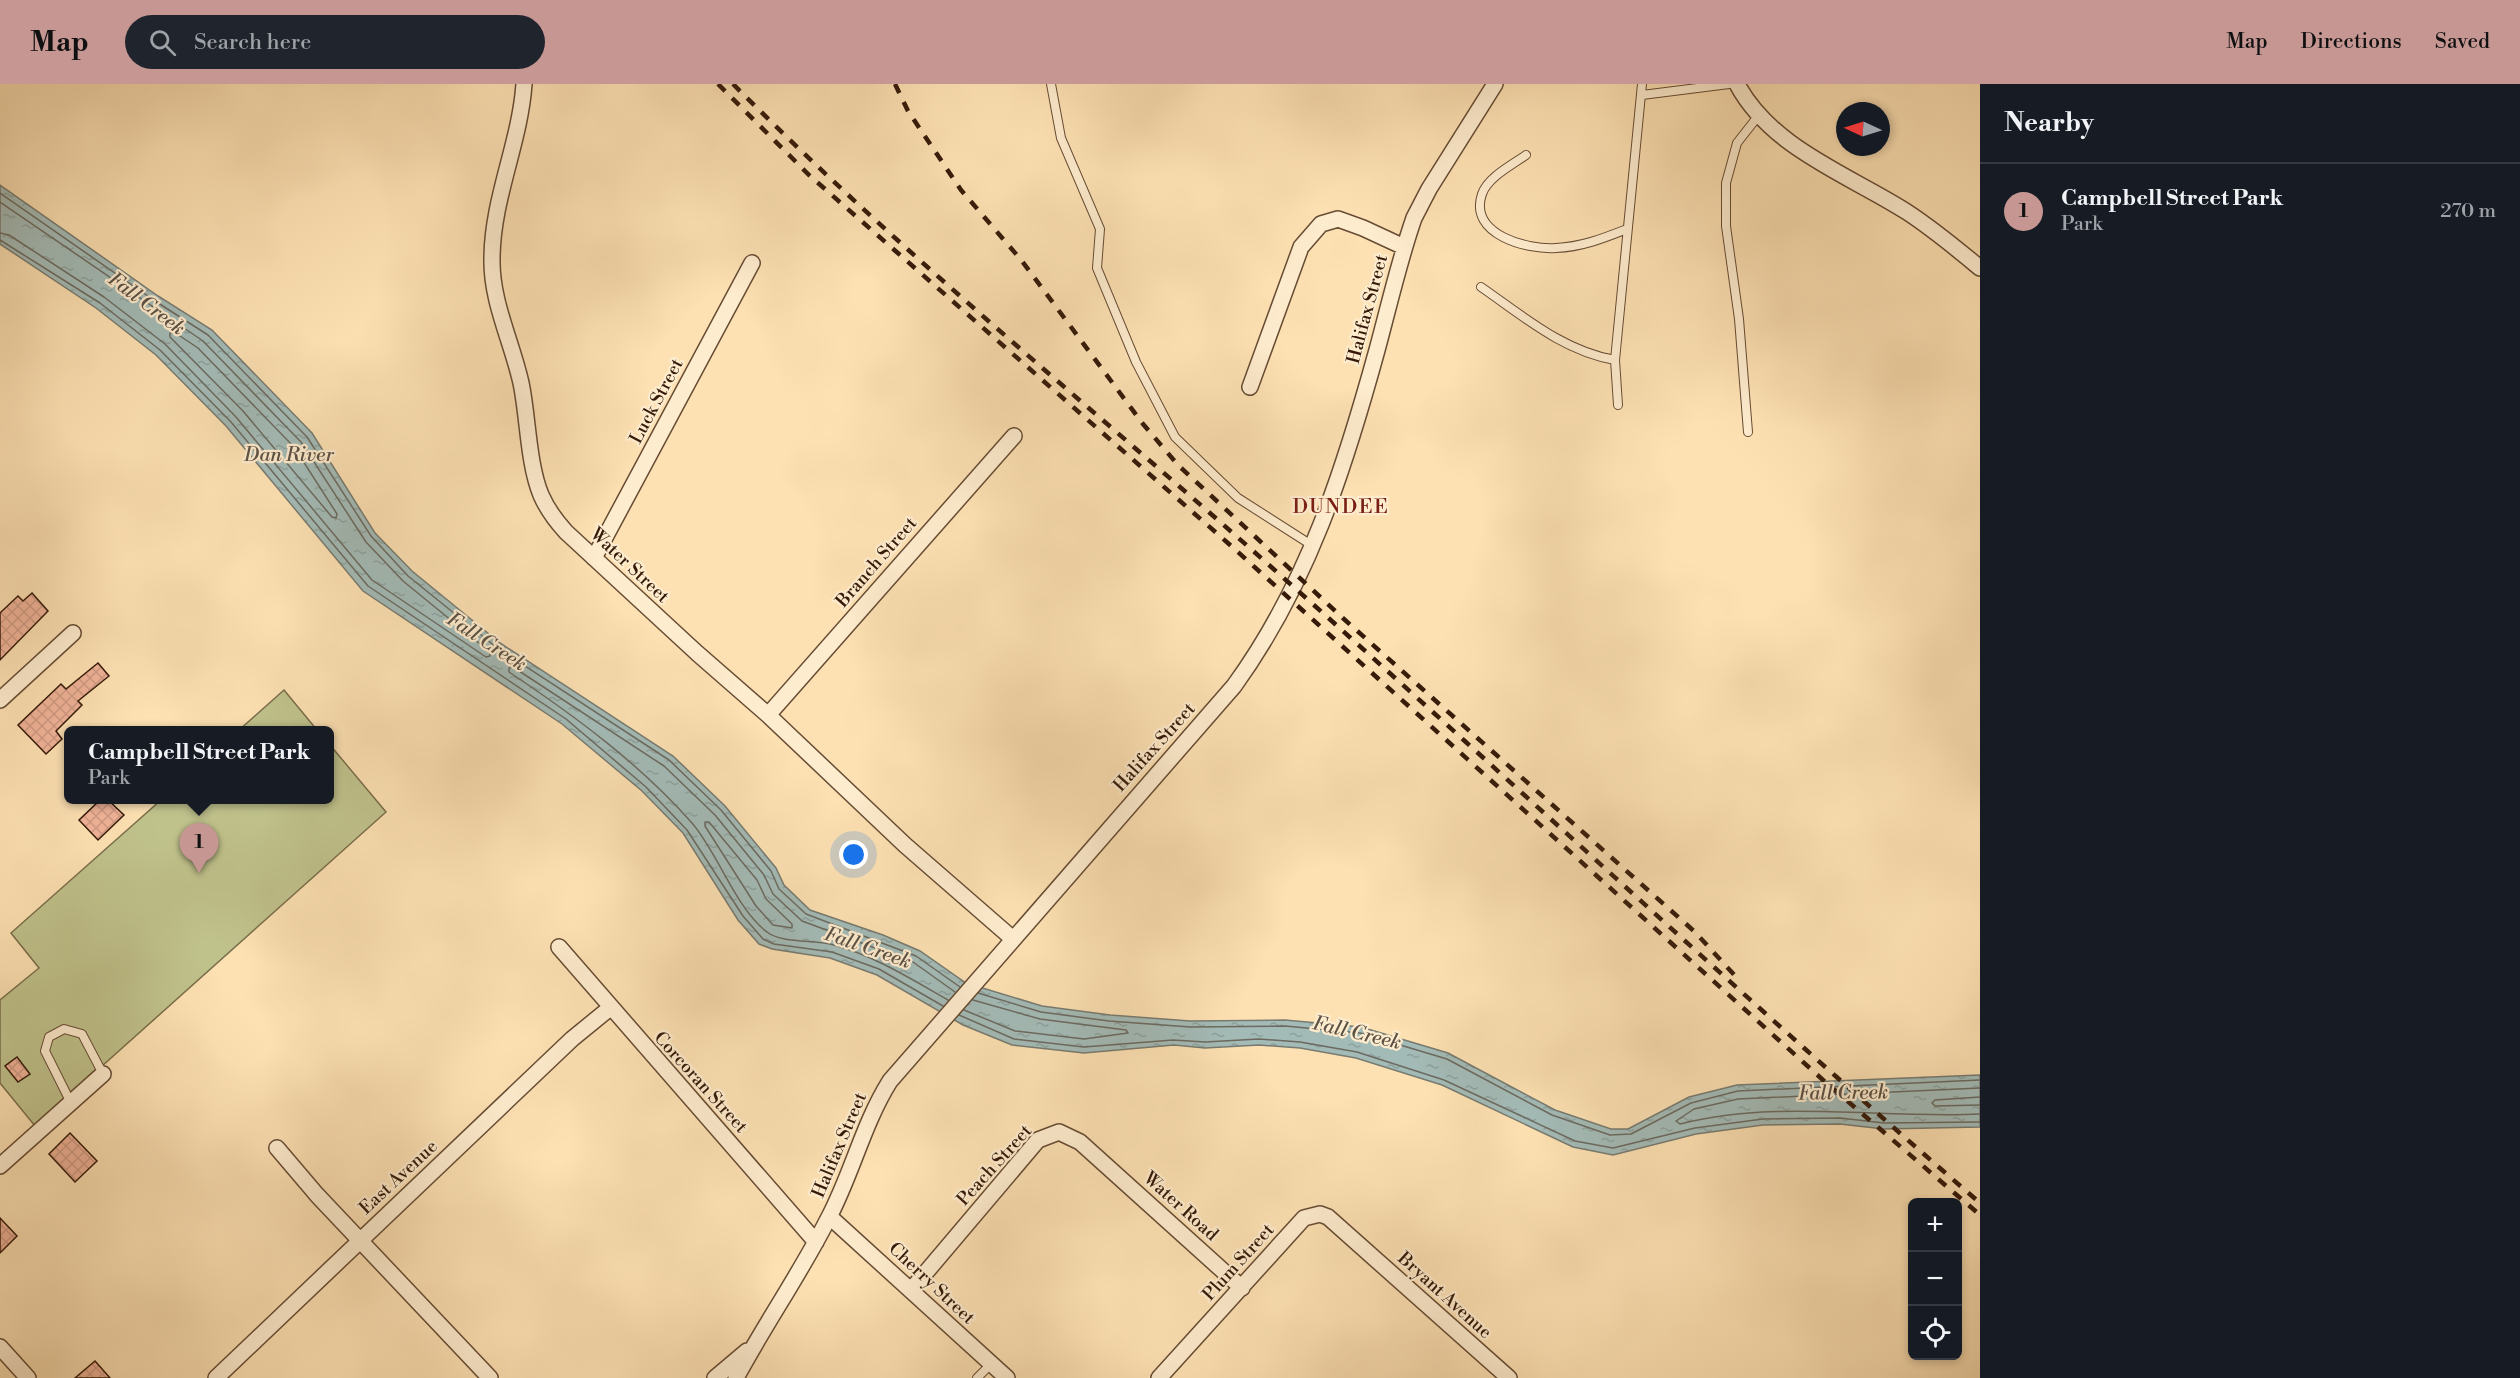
<!DOCTYPE html>
<html lang="en">
<head>
<meta charset="utf-8">
<style>
  body { margin:0; font-family:"Libre Bodoni",serif; background:#20242c; color:#f1f3f6 }
  .controls { position:absolute; right:18px; bottom:18px; display:grid; overflow:hidden; border-radius:9px; box-shadow:0 3px 9px #0003 }
  .controls button { width:54px; height:54px; display:grid; place-items:center; padding:0; border:0; border-bottom:2px solid #363941; background:#171b24; color:#f1f3f6; font:30px sans-serif }
  .compass { position:absolute; left:1836px; top:18px; width:54px; height:54px; border-radius:50%; background:#171b24; box-shadow:0 3px 9px #0003; rotate:274deg }
  .you { position:absolute; left:854px; top:771px; width:21px; height:21px; margin:-15px; border:4px solid #fff; border-radius:50%; background:#1a73e8; box-shadow:0 0 0 9px #1a73e833 }
  .badge { display:grid; place-items:center; width:39px; height:39px; border-radius:50%; background:#c59692; color:#111; font-size:20px; font-weight:700 }
  .pin { position:absolute; translate:-50% -50px; filter:drop-shadow(0 2px 3px #0008) }
  .pin::after { content:''; position:absolute; top:32px; width:21px; height:18px; background:inherit; clip-path:polygon(0 0,100% 0,50% 100%) }
  .popup { position:absolute; left:64px; top:642px; width:270px; height:78px; box-sizing:border-box; display:grid; place-content:center; border-radius:9px; background:#171b24; filter:drop-shadow(0 2px 4px #0005); font-size:20px; white-space:nowrap; color:#9ea1a6 }
  .popup b { font-size:22px; color:#f1f3f6 }
  .popup::after { content:''; position:absolute; left:50%; top:100%; margin-left:-12px; border:12px solid transparent; border-top-color:#171b24 }
  .list { margin:0; padding:0; list-style:none }
  h2 { display:flex; justify-content:space-between; align-items:center; height:78px; margin:0; padding:0 24px; font-size:26px }
  h2 small { font-size:20px; font-weight:400; color:#9ea1a6 }
  .list li { display:grid; grid-template-columns:39px 1fr auto; gap:18px; align-items:center; box-sizing:border-box; height:96px; padding:0 24px; border-top:2px solid #363941 }
  .list b { display:block; font-size:22px; white-space:nowrap }
  .list p { margin:0; font-size:20px; white-space:nowrap; color:#9ea1a6 }
  .list em { font-size:20px; font-style:normal; color:#9ea1a6 }
  .icon { flex:none; width:33px; height:33px; fill:none; stroke:currentColor; stroke-width:2; stroke-linecap:round; stroke-linejoin:round }
  .map { position:relative; flex:none; width:1980px; height:1294px; overflow:hidden }
  header { display:flex; align-items:center; gap:36px; box-sizing:border-box; height:84px; padding:0 30px; background:#c59692; color:#111 }
  header strong { font-size:28px }
  nav { display:flex; gap:33px; margin-inline-start:auto; font-size:21px }
  .search { width:420px; height:54px; background:#20242c; display:flex; align-items:center; gap:15px; box-sizing:border-box; padding:0 21px; border-radius:33px; color:#9ea1a6; font-size:22px }
  main { display:flex }
  aside { flex:1; background:#171b24 }
  .map>svg:first-child { display:block }
  .green { fill:#c0c28c; stroke:#7a6e4a; stroke-width:1.5 }
  .water { fill:url(#water-ripples); stroke:#777b71; stroke-width:1.5 }
  .lines { fill:none; stroke-linecap:round; stroke-linejoin:round }
  .shore { stroke:#6c6a60; stroke-width:1.5 }
  .building { fill:url(#building-cross-hatch); stroke:#351a09; stroke-width:1.5 }
  .service-casing { stroke:#674c34; stroke-width:10 }
  .minor-casing { stroke:#674c34; stroke-width:18 }
  .service { stroke:#feecce; stroke-width:8 }
  .minor { stroke:#feecce; stroke-width:15 }
  .rail { stroke:#351a09; stroke-width:4.5; stroke-dasharray:10 10; stroke-linecap:butt }
  .labels { text-anchor:middle; stroke-width:4.5; stroke-linejoin:round; paint-order:stroke }
  .street-label { font-size:18px; fill:#351a09; stroke:#feecce }
  .water-label { font-size:20px; font-style:italic; fill:#5c5246; stroke:#feecce }
  .neighbourhood-label { font-size:20px; letter-spacing:1.5px; fill:#7a1f14; stroke:#feecce }
</style>
</head>
<body>
<header>
<strong>Map</strong>
<div class="search"><svg class="icon" aria-label="search" viewBox="0 0 24 24"><circle cx="10" cy="10" r="6"/><path d="M15 15l6 6"/></svg>Search here</div>
<nav><a>Map</a><a>Directions</a><a>Saved</a></nav>
</header>
<main>
<div class="map">
<svg width="1980" height="1294" viewBox="0 0 1980 1294">
  <defs>
    <pattern id="water-ripples" width="26" height="14" patternUnits="userSpaceOnUse" patternTransform="scale(1.5)"><rect width="26" height="14" fill="#a3bbb7"/><path d="M2 4q2-2 4 0t4 0M15 11q2-2 4 0t4 0" fill="none" stroke="#8da09c"/></pattern>
    <pattern id="building-cross-hatch" width="8" height="8" patternUnits="userSpaceOnUse" patternTransform="scale(1.5)"><rect width="8" height="8" fill="#f0b398"/><path d="M0 0l8 8M0 8l8-8" fill="none" stroke="#ce9982"/></pattern>
  </defs>
  <rect width="100%" height="100%" fill="#fde1b3"/>
  <filter id="stains"><feTurbulence type="fractalNoise" baseFrequency=".00333" numOctaves="4"/><feColorMatrix values="0 0 0 0 .2 0 0 0 0 .09 0 0 0 0 .02 0 0 0 .5 -.17"/></filter>
  <radialGradient id="worn" r=".72"><stop offset=".6" stop-color="#630" stop-opacity="0"/><stop offset="1" stop-color="#630" stop-opacity=".3"/></radialGradient>
  <!-- green -->
  <path class="green" d="M284,606L317,646H239Z
    M330,661L386,728L35,1042L0,999V916L39,884L11,849L161,716H330Z"/>
  <!-- water -->
  <path class="water" d="M0,101L158,212L212,246L312,349L375,449L412,487L500,559L673,672L725,722L776,784L784,801L810,826L883,851L920,867L966,899L1042,922L1110,931L1190,937L1285,936L1361,943L1448,969L1555,1026L1611,1045H1628L1689,1013L1737,1001L1980,991V1043L1884,1045L1840,1040L1763,1041L1696,1050L1613,1071L1573,1063L1442,1001L1356,974L1300,964L1259,961L1205,964L1174,961L1084,969L1012,961L963,941L877,891L830,874L772,865L759,860L738,836L683,749L642,707L562,640L363,507L226,342L156,271L96,224L0,160Z"/>
  <g class="lines">
    <!-- shore -->
    <path class="shore" d="M0,109L155,217L208,251L307,353L371,452L408,492L496,563L669,676L721,726L771,787L779,805L806,830L916,872L960,903
      M0,118L203,257L301,358L366,458L403,497L490,568V572L486,573L372,496L236,333L165,260L104,213L9,151L0,149
      M0,156L100,219L160,266L231,338L368,502L566,635L646,703L687,746L743,832L763,855L774,860L832,868L879,885L943,922
      M174,248L198,264L294,363L337,430L336,434L332,433L243,327L170,253V249Z
      M705,738H709L757,796L766,815L792,840V844L773,841L756,822L705,742Z
      M978,909L1041,928L1109,937L1190,943L1285,942L1360,949L1447,975L1552,1031L1610,1051L1631,1050L1691,1019L1738,1007L1980,996
      M948,916C911,895 875,872 834,861C816,856 780,859 767,848C736,825 718,769 692,739C640,680 575,632 509,588V584L513,583L664,682L715,731L764,791L773,810L802,837L913,878L955,908
      M964,926L1015,947L1084,955L1128,949L1126,946L1040,935L973,916
      M959,931L1014,955L1084,963L1173,956L1205,958L1259,955L1300,958L1357,968L1444,996L1575,1057L1613,1064L1695,1044L1763,1035L1840,1034L1884,1039L1980,1038
      M1980,1004L1738,1015L1694,1025L1676,1037L1680,1040C1778,1015 1880,1035 1980,1030
      M1980,1013L1935,1016L1932,1019L1935,1022L1980,1021"/>
  </g>
  <!-- building -->
  <path class="building" d="M32,509L48,527L0,576V529L18,512L23,517Z
    M98,579L109,592L78,617L82,621L56,647L62,655L46,670L18,641L61,600L66,605Z
    M100,716H108L124,731L98,756L79,736Z
    M17,973L30,990L18,998L5,982Z
    M70,1049L97,1077L75,1098L49,1070Z
    M0,1134L17,1152L0,1169Z
    M95,1277L110,1294H75Z"/>
  <g class="lines">
    <!-- service casing -->
    <g class="service-casing">
      <path id="service" d="M1051,0L1061,54L1100,145L1097,184L1136,278L1175,353L1238,414L1313,462
        M1642,11L1729,0
        M1526,71C1512,81 1488,93 1482,110C1468,151 1528,166 1556,164C1582,163 1604,154 1627,145
        M1481,203C1523,232 1563,267 1615,276
        M1618,321L1615,276L1642,0
        M1748,348L1739,235L1726,142V99L1737,59L1759,31
        M71,1019L45,967L49,953L64,945L82,950L103,990
        M977,1294L991,1280"/>
    </g>
    <!-- minor casing -->
    <g class="minor-casing">
      <path id="minor" d="M524,0C520,59 492,115 492,175C491,217 512,258 521,299C528,332 528,380 541,411C547,425 556,437 566,448L697,569L768,631L905,761L1013,855
        M1737,0C1771,64 1849,91 1907,128C1933,145 1956,164 1980,184
        M1250,303L1301,163L1321,140L1338,135L1363,144L1404,163
        M594,474L752,179
        M0,616L73,549
        M768,631L1014,352
        M559,863L816,1158
        M277,1064L317,1111L490,1294
        M0,1082L103,990
        M830,1133L1007,1294
        M911,1206L1038,1056L1059,1048L1080,1058L1242,1204
        M0,1263L28,1294
        M216,1294L572,955L610,924
        M715,1294L747,1267
        M736,1294C765,1240 800,1190 828,1135C852,1090 863,1040 890,997L1234,602C1308,500 1344,386 1377,266C1389,222 1399,177 1414,134L1429,105L1495,0
        M1159,1294L1304,1134L1320,1130L1328,1133L1509,1294"/>
    </g>
    <!-- service -->
    <use href="#service" class="service"/>
    <!-- minor -->
    <use href="#minor" class="minor"/>
    <!-- rail -->
    <path class="rail" d="M718,0L809,91L1229,460L1823,996L1980,1131
      M733,0C905,173 1096,327 1278,489C1513,698 1742,913 1980,1119
      M895,0L908,27L961,106L1022,177L1143,340L1178,381L1345,536L1695,848L1738,895"/>
  </g>
  <g class="labels">
    <!-- street labels -->
    <g class="street-label">
      <text transform="translate(1367 225) rotate(-75)" y="6">Halifax Street</text>
      <text transform="translate(656 317) rotate(-62)" y="6">Luck Street</text>
      <text transform="translate(876 478) rotate(-49)" y="6">Branch Street</text>
      <text transform="translate(630 481) rotate(43)" y="6">Water Street</text>
      <text transform="translate(1154 663) rotate(-48)" y="6">Halifax Street</text>
      <text transform="translate(701 998) rotate(48)" y="6">Corcoran Street</text>
      <text transform="translate(839 1061) rotate(-67)" y="6">Halifax Street</text>
      <text transform="translate(994 1081) rotate(-48)" y="6">Peach Street</text>
      <text transform="translate(398 1093) rotate(-43)" y="6">East Avenue</text>
      <text transform="translate(1181 1122) rotate(42)" y="6">Water Road</text>
      <text transform="translate(1238 1178) rotate(-48)" y="6">Plum Street</text>
      <text transform="translate(932 1199) rotate(43)" y="6">Cherry Street</text>
      <text transform="translate(1445 1211) rotate(42)" y="6">Bryant Avenue</text>
    </g>
    <!-- water labels -->
    <g class="water-label">
      <text transform="translate(147 219) rotate(37)" y="7">Fall Creek</text>
      <text x="289" y="377">Dan River</text>
      <text transform="translate(487 557) rotate(33)" y="7">Fall Creek</text>
      <text transform="translate(868 863) rotate(19)" y="7">Fall Creek</text>
      <text transform="translate(1357 948) rotate(13)" y="7">Fall Creek</text>
      <text transform="translate(1843 1008) rotate(-1)" y="7">Fall Creek</text>
    </g>
    <!-- neighbourhood labels -->
    <g class="neighbourhood-label">
      <text x="1341" y="429">DUNDEE</text>
    </g>
  </g>
  <rect width="100%" height="100%" filter="url(#stains)"/>
  <rect width="100%" height="100%" fill="url(#worn)"/>
</svg>
<div class="controls">
<button>+</button>
<button>−</button>
<button><svg class="icon" aria-label="locate" viewBox="0 0 24 24"><circle cx="12" cy="12" r="6"/><path d="M12 2v4M12 18v4M2 12h4M18 12h4"/></svg></button>
</div>
<svg class="compass" viewBox="-18 -18 36 36"><path d="M0-13l5 13h-10z" fill="#e53935"/><path d="M0 13l5-13h-10z" fill="#9ea1a6"/></svg>
<div class="you"></div>
<div class="pin badge" style="left:199px;top:789px">1</div>
<div class="popup"><b>Campbell Street Park</b>Park</div>
</div>
<aside>
<h2>Nearby<small></small></h2>
<ul class="list">
<li><span class="badge">1</span><div><b>Campbell Street Park</b><p>Park</p></div><em>270 m</em></li>
</ul>
</aside>
</main>
</body>
</html>
